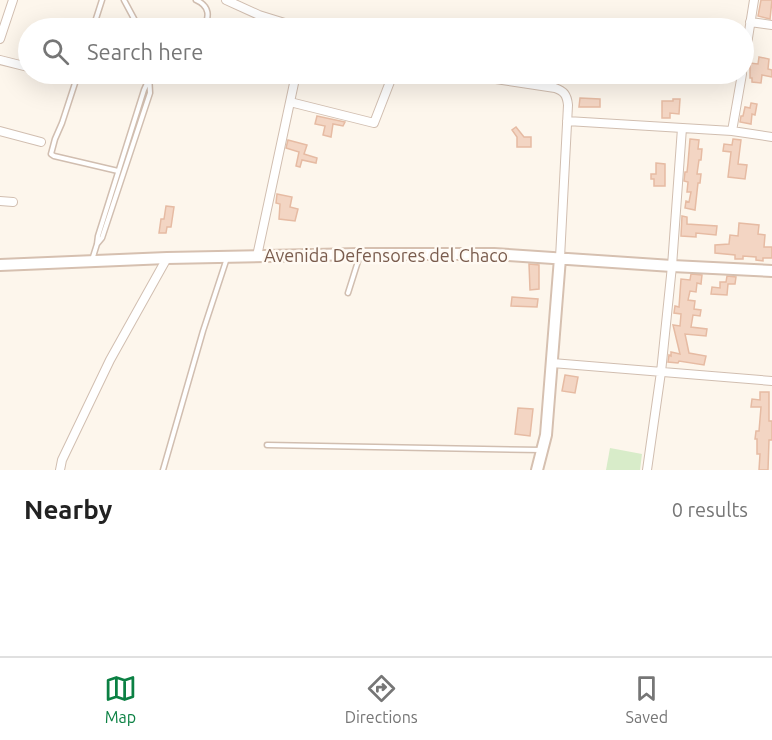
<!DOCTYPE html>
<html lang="en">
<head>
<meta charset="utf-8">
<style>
  body { margin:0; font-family:Ubuntu,sans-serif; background:#f6f6f6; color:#222 }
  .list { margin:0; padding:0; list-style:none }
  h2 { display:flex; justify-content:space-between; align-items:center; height:78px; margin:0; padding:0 24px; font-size:26px }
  h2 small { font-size:20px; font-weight:400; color:#767676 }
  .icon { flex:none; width:33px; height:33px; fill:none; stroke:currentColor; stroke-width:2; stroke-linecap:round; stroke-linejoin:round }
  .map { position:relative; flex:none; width:772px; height:470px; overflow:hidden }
  .search { position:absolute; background:#fff; box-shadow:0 6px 24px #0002; left:18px; right:18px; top:18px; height:66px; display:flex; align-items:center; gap:15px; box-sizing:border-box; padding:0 21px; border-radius:33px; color:#767676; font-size:22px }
  .sheet { height:186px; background:#fff }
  nav { display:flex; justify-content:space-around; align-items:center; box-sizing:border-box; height:84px; border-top:2px solid #e0e0e0; background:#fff; font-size:16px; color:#767676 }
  nav a { display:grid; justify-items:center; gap:3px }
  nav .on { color:#0b8043 }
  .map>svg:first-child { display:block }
  .green { fill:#d8ecc9 }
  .building { fill:#f3d5c3; stroke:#e6bba3; stroke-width:1.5 }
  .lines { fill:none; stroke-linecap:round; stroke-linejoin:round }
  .service-casing { stroke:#d1beb0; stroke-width:7 }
  .minor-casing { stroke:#d1beb0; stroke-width:10 }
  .secondary-casing { stroke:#d6c0b0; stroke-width:14 }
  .service { stroke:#fff; stroke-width:4 }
  .minor { stroke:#fff; stroke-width:8 }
  .secondary { stroke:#fff; stroke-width:10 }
  .labels { text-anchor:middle; stroke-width:5; stroke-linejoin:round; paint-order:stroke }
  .street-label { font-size:18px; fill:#7a5c4d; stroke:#fffaf3 }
</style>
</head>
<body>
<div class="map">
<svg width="772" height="470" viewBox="0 0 772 470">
  <rect width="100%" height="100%" fill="#fdf6ec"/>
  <!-- green -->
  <path class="green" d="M610,448L642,454L640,470H606Z"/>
  <!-- building -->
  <path class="building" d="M761,0H772L770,19L758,16Z
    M759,57L769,59L768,69L772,70V77L762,75L761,83L752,82V78H750V63L758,64Z
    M580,98L600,99V107H579Z
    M673,99H680L679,114L670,113V118H662V101H673Z
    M751,103L757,104L755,115L752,114L751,124L740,122L741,116H743L745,107L750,108Z
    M317,116L345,122L343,126L333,124L331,137L323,135L325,126L315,124Z
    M516,127L524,137H531V147H517V137L512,130Z
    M690,139L699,140L698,149H702L701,160H699L697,174H701L700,183H698L695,210L685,208L686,201L689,202L691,192H687L688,182L684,181L685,172H687L688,163Z
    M733,139L741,140L738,164L747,165L745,179L728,177L731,152L723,151L724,144L732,145Z
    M288,140L307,145L304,154L317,158L316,163L302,160L300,167L296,166L299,152L286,148Z
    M656,163L665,164V186H654V179H651V174H656Z
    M277,194L292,197L290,207L298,209L295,221L279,219L280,204L276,203Z
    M166,206L174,207L171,227H167L166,233H159L161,219H164Z
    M682,216L687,217V224L717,226L716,235L696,233V237L681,236Z
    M739,223L759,225L758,234L765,235L764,247H772V258H763V261L756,260V257L743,256V259H735V255L715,253V245L729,244L730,235L738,236Z
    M529,264L539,265V289L530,290Z
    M691,274L702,275L701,284L697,283L696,292L690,291L688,300L695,301L694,309L701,310L700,316L693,315L691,327L707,329L706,336L685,334L689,353L706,356L704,365L679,361L678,363L668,362L669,355L671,356V352L680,354L673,325L680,326L681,314L674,313L675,306L679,307L681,279L690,280Z
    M727,276L736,277L735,284H728L727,295L711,294L712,287L720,288V282H726Z
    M512,297L538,299L537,307L511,306Z
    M565,375L578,377L575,393L562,391Z
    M760,392H769V421H772V440H769L768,470H759L760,454H757V439H755L756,431H759L761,407H751L752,399L760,400Z
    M518,408L533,409L530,436L515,434Z"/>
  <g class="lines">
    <!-- service casing -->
    <g class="service-casing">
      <path id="service" d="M124,0L139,28
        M196,0C210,6 210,17 203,28
        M93,28L102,0
        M78,74L62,123L55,139L51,154L54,156L118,171
        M97,244L102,238L150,93L149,74
        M92,260L97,244L98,236L144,90L148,81
        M348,293L360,255
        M267,445L542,450
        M163,470L203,331L227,258"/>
    </g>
    <!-- minor casing -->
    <g class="minor-casing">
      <path id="minor" d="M226,0L259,15L301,28
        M750,22L772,25
        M0,39L13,0
        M0,60L28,67
        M744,63L754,0
        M54,74L61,75
        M463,74L555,88C564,91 567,95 568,105L560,258
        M290,102L296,74
        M567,121L732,131L772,137
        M0,131L41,142
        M732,131L742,74
        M0,201L13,202
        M257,256L290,102L374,123L393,74
        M552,363L772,381
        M60,470L62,460L110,360L167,258
        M647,470L661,372L672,266L682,128"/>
    </g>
    <!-- secondary casing -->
    <g class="secondary-casing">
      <path id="secondary" d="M0,265L167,258L360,254H494L672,266L772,271
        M537,470L546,435L560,258"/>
    </g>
    <!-- service -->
    <use href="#service" class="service"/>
    <!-- minor -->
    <use href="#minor" class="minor"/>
    <!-- secondary -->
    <use href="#secondary" class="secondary"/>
  </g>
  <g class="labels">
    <!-- street labels -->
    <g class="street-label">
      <text x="386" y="262">Avenida Defensores del Chaco</text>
    </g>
  </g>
</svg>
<div class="search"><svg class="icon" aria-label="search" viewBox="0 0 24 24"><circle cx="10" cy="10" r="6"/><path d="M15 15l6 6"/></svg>Search here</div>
</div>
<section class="sheet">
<h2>Nearby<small>0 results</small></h2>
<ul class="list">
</ul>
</section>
<nav>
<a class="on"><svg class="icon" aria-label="map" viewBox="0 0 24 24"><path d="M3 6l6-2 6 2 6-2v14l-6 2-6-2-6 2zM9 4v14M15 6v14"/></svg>Map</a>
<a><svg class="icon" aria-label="directions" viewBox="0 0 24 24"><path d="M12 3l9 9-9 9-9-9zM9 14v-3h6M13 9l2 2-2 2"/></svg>Directions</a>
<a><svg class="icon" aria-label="saved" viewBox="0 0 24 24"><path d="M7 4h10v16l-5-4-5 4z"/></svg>Saved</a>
</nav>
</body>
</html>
